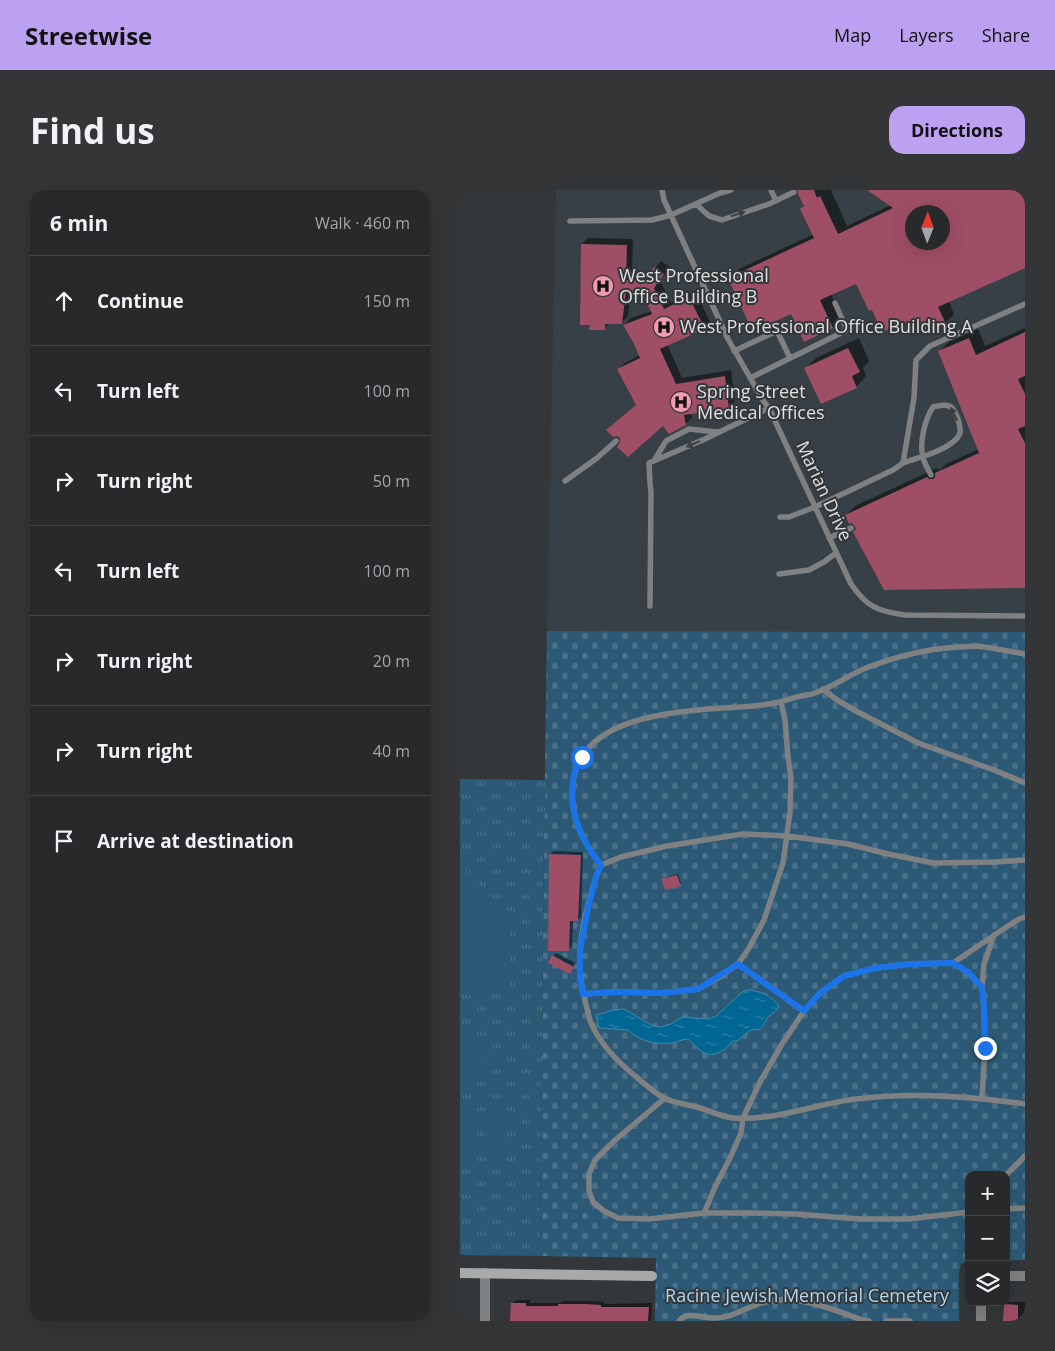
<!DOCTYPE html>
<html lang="en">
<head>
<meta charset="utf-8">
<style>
  body { margin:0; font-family:"Open Sans",sans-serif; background:#333537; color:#f1f3f6 }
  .controls { position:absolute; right:15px; bottom:15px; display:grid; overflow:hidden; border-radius:10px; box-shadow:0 5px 20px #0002 }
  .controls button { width:45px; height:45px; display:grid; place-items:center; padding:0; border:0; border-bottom:1px solid #434547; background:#27292b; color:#f1f3f6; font:25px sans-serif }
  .compass { position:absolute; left:445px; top:15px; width:45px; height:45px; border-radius:50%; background:#27292b; box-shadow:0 5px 20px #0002; rotate:1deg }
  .stop { position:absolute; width:15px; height:15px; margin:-11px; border:4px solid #1a73e8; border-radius:50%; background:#fff }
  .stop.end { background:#1a73e8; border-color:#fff; box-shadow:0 1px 5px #0008 }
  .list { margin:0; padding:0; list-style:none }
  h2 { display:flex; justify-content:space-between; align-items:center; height:65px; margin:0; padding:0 20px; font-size:21px }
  h2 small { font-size:16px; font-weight:400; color:#a4a6a9 }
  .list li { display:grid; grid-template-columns:32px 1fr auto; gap:15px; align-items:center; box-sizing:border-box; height:90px; padding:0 20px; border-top:1px solid #434547 }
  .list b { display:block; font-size:19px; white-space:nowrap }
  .list em { font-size:16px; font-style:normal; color:#a4a6a9 }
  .icon { flex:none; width:28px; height:28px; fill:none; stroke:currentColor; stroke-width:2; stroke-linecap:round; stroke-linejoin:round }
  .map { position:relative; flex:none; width:565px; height:1131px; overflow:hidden; border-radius:15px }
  header { display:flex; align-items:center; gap:30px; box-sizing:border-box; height:70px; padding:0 25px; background:#bca0f2; color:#111 }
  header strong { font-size:24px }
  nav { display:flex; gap:28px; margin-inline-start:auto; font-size:18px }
  .intro { display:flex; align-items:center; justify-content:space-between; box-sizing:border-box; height:120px; padding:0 30px }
  h1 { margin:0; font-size:35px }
  .button { padding:12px 22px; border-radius:15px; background:#bca0f2; color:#111; font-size:18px; font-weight:700 }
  main { display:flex; gap:30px; padding:0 30px }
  aside { flex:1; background:#27292b; border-radius:15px; box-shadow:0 5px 20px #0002 }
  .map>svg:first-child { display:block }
  .built { fill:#374046; fill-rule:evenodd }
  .cemetery { fill:url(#cemetery-stones) }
  .park { fill:url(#park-tufts) }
  .pitch { fill:#2c5a76 }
  .water { fill:url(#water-ripples); stroke:#438bab }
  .shadow { fill:#0007; fill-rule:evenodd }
  .building { fill:#9e4e65; fill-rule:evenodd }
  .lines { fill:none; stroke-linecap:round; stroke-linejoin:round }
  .lane { stroke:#7f8081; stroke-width:5.5 }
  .street { stroke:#7f8081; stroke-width:10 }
  .secondary { stroke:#a7a9ab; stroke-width:10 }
  .oneway { fill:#3c3e40 }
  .route { stroke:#1a73e8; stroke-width:6 }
  .labels { text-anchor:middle; stroke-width:4; stroke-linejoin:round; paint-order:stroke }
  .poi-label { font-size:18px; fill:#dee0e1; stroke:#343739; text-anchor:start }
  .street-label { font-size:18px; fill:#dee0e1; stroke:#343739 }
  .park-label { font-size:18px; fill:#aed5f0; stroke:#343739 }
</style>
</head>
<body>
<header>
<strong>Streetwise</strong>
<nav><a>Map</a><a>Layers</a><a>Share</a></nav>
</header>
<div class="intro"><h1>Find us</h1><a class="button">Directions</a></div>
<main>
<aside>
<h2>6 min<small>Walk · 460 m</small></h2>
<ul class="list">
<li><svg class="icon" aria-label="ahead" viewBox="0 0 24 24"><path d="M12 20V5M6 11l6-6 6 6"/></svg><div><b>Continue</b></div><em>150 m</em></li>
<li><svg class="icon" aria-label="left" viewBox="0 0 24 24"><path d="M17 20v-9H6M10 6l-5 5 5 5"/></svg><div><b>Turn left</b></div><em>100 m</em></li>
<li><svg class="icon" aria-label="right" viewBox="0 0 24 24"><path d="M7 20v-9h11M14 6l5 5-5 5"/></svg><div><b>Turn right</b></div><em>50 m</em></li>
<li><svg class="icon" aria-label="left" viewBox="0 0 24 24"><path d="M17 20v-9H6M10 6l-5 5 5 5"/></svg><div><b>Turn left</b></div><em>100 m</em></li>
<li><svg class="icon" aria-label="right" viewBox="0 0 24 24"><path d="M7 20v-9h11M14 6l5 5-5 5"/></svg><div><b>Turn right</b></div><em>20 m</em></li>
<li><svg class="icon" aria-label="right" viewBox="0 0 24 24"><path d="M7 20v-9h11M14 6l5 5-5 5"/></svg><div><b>Turn right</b></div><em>40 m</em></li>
<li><svg class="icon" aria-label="arrive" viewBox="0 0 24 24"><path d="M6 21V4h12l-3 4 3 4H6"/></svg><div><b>Arrive at destination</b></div></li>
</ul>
</aside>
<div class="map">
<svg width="565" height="1131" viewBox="0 0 565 1131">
  <defs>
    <pattern id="cemetery-stones" width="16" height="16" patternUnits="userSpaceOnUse" patternTransform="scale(1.25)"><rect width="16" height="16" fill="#2c5a76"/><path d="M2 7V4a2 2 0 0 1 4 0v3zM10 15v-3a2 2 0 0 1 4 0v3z" fill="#4a7189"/></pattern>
    <pattern id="park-tufts" width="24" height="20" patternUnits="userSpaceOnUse" patternTransform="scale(1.25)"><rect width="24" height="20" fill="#2c5a76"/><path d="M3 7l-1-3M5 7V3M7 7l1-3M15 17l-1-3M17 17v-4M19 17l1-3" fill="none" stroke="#4a7189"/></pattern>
    <pattern id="water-ripples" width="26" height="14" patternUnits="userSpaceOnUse" patternTransform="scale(1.25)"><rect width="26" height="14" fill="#006694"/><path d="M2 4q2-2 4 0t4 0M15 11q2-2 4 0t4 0" fill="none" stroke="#3183a8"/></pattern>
  </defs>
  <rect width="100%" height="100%" fill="#343739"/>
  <!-- built -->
  <path class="built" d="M96,0H565V442L87,441ZM452,22H482V52H452Z"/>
  <!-- cemetery -->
  <path class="cemetery" d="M87,441L565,442V1070H546V985H509V1071L501,1074L499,1083V1131H195L196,1068L80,1066L84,644Z"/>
  <!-- park -->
  <path class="park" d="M0,589L86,590L84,644L80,1066L0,1065Z"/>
  <!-- pitch -->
  <path class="pitch" d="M0,674L49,726L50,803H0Z
    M0,852L25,853L24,890L0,889Z
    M0,920H17V959H0Z
    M25,920L43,921L42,960L24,959Z"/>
  <!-- water -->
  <path class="water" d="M286,800C298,800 314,806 319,817C316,822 313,823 309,826C305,831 304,836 299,840C288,837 285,846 277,851H272C269,857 266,859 260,862C246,870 238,858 228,849C222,849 218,852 212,853C196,855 179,851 168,840L139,838L136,825L145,823L152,820L164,819L193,836L201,837L211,834L222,827L249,829L256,826L281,803Z"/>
  <!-- shadow -->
  <path class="shadow" d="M340,0H371L387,36L431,15L409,0H565V76L489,111L494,124L485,133L464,137L447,129L413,118L397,92L371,104L382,128L373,137L344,151L332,123L269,88L279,79L354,44ZM452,22H482V52H452Z
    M128,48L173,49L172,84H190L201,71L210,77L200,90L211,113L236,102L250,132L244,138L207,154L222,188L271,180L275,211L269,217L231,223L232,228L225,234H203L177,214L159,179L165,173L180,165L164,135L171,128L192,121L187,111L178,100H171L168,126L161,133H150L144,138L122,54Z
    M565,138V397L397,339L396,335L386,325L395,316L477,278L480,280L486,274L519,259L479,162L489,152L518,139L525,156Z
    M399,148L409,171L403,178L406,186L396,197L346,178L356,168Z
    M94,661L123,662L121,727L118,730H113L112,756L108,760L90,664Z
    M218,684L221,693L220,694L204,688Z
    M96,763L116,773L109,783L93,766Z
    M56,1110H70V1113H100L103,1111H130L144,1112V1114L192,1113L191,1131H52V1114Z
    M548,1112H565V1131H549L545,1115Z"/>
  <!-- building -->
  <path class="building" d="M338,0H354L357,8L360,6L378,44L433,18L407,0H565V78L478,117L486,134L464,144L463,139L451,144L447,131L422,142L412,120L409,121L396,94L360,110L373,138L344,152L331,124L307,135L291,138L268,88L354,48L340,19L344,16L338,4ZM452,22H482V52H452Z
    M121,54L167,55L166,90H184L194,77L204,84L194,98L204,119L229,107L245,139L200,159L216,194L265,186L269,219L224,225L226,235L209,244L203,236L168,267L157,257L160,253V248L157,246L153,247L146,240L176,215L157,179L180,168L173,152L163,135L192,124L186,111L178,101L166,102L162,134H145V140H129L130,135H120Z
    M565,142V186L558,189L565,204V236L558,239L565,253V398L424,400L393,342L396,339L395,336L392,333L389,334L385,325L467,287L469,289H473L475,287V283L519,263L478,161L509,148L516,165Z
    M388,158L400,182L392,186L397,198L361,214L344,178Z
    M89,664L121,665L118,731H110L109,761H88Z
    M217,685L221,696L205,700L201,689Z
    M92,765L114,777L110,784L88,773Z
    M51,1113H66V1116H98V1114H125L141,1115V1117H189L188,1131H50Z
    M544,1114L558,1115V1131H543Z"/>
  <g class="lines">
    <!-- lane -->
    <path class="lane" d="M202,0L204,10L268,149L304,212L309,218L391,394C407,417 417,421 445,425L565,426
      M311,0L316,11
      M236,14L249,26L262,30L309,14L334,2
      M110,31L192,30L211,25L260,3L271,0
      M274,161L317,141L330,168
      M290,188L387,140L375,113
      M195,269L206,251L229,239L257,242
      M443,273C459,267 479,263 493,252C496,250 499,246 500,243C501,236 496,218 489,216C484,214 478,216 473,217C465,229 459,253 463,267C464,273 468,279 471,285
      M105,291L137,268L156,251
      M320,327H329L355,317L433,280L443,273L454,208L456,170L470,156L565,114
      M369,348L391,338
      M319,384L349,380L364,372L376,363
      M190,416L191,302L190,293L189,273L245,249L309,218
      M363,499L377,510L396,521L458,553L534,580L565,593
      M565,670L534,672L473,673L428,664L388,654L327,646L283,644L207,656L161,667L141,675C135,687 133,698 129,711C119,749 116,777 126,815C128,821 129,828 131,833C140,854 157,871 174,885C183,893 193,902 204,908C214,913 226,914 237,917C248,920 261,927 273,928C315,931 355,914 396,909C452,902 509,906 565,914
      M141,675C121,650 109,625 113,592C122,531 198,524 247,519C271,517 296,518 319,512C325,511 331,508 337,507C343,505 350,505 355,503C373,497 389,485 406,478C437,466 465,459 498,457C504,457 510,456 516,456C533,458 549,461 565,464
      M493,773L542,740L559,729L565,727
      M522,797L524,774L534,745
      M123,804L155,802L203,803L238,799L261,786L278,774L289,758L304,730L323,673L330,622L331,588L328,567L325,530L321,512
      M344,821L360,803L384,786L415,778L449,774L493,773L507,782L522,797L524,817L525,858L522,908
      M205,908L154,951L135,970L129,984V1001L133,1012L144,1021L158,1028L189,1029L244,1023H287L336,1024L399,1029H448L509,1022
      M546,985L565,966
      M546,1019L565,1018
      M244,1023L255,997L270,968L281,943L283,928L300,892L322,854L344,821L278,774
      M219,1131C227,1120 243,1129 255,1128C273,1128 288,1116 305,1112C338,1104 372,1119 402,1130L409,1131
      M426,1131H450"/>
    <!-- street -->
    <path class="street" d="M546,1086H565
      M25,1131V1083
      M521,1131V1112"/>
    <!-- secondary -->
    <path class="secondary" d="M0,1083L192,1086"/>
  </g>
  <!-- one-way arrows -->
  <defs><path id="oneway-solid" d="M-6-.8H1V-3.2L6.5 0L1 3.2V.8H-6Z" transform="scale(1.25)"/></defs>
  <g class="oneway">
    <use href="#oneway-solid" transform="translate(278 24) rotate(-18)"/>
    <use href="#oneway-solid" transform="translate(494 224) rotate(-117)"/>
    <use href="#oneway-solid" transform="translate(233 254) rotate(157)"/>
  </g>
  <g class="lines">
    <!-- route -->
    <path class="route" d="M122,567C119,573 115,579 114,585C107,619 120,649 141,675L136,687L128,718L120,760V787L123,804L154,802L203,803L238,799L278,774L344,821L360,803L384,786L415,778L450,774L493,773L508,782L522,797L524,816L525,858"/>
  </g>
  <!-- icons -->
  <defs>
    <g id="hospital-disc" transform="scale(1.125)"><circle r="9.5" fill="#f29ab0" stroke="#343739"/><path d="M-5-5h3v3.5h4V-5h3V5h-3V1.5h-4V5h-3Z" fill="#111"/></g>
  </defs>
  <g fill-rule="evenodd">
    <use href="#hospital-disc" x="143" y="96"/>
    <use href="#hospital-disc" x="204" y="137"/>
    <use href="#hospital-disc" x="221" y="212"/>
  </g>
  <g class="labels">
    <!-- poi labels -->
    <g class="poi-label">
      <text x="159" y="92">West Professional<tspan x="159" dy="21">Office Building B</tspan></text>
      <text x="220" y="143">West Professional Office Building A</text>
      <text x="237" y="208">Spring Street<tspan x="237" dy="21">Medical Offices</tspan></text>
    </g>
    <!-- street labels -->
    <g class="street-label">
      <text transform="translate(364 301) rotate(65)" y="6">Marian Drive</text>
    </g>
    <!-- park labels -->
    <g class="park-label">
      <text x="347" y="1112">Racine Jewish Memorial Cemetery</text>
    </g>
  </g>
</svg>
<div class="controls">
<button>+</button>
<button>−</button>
<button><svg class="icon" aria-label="layers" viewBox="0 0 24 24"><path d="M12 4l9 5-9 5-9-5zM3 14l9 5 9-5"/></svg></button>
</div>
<svg class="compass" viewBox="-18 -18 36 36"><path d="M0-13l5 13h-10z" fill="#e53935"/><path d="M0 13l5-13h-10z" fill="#a4a6a9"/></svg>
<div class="stop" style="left:122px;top:567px"></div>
<div class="stop end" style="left:525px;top:858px"></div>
</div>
</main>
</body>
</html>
